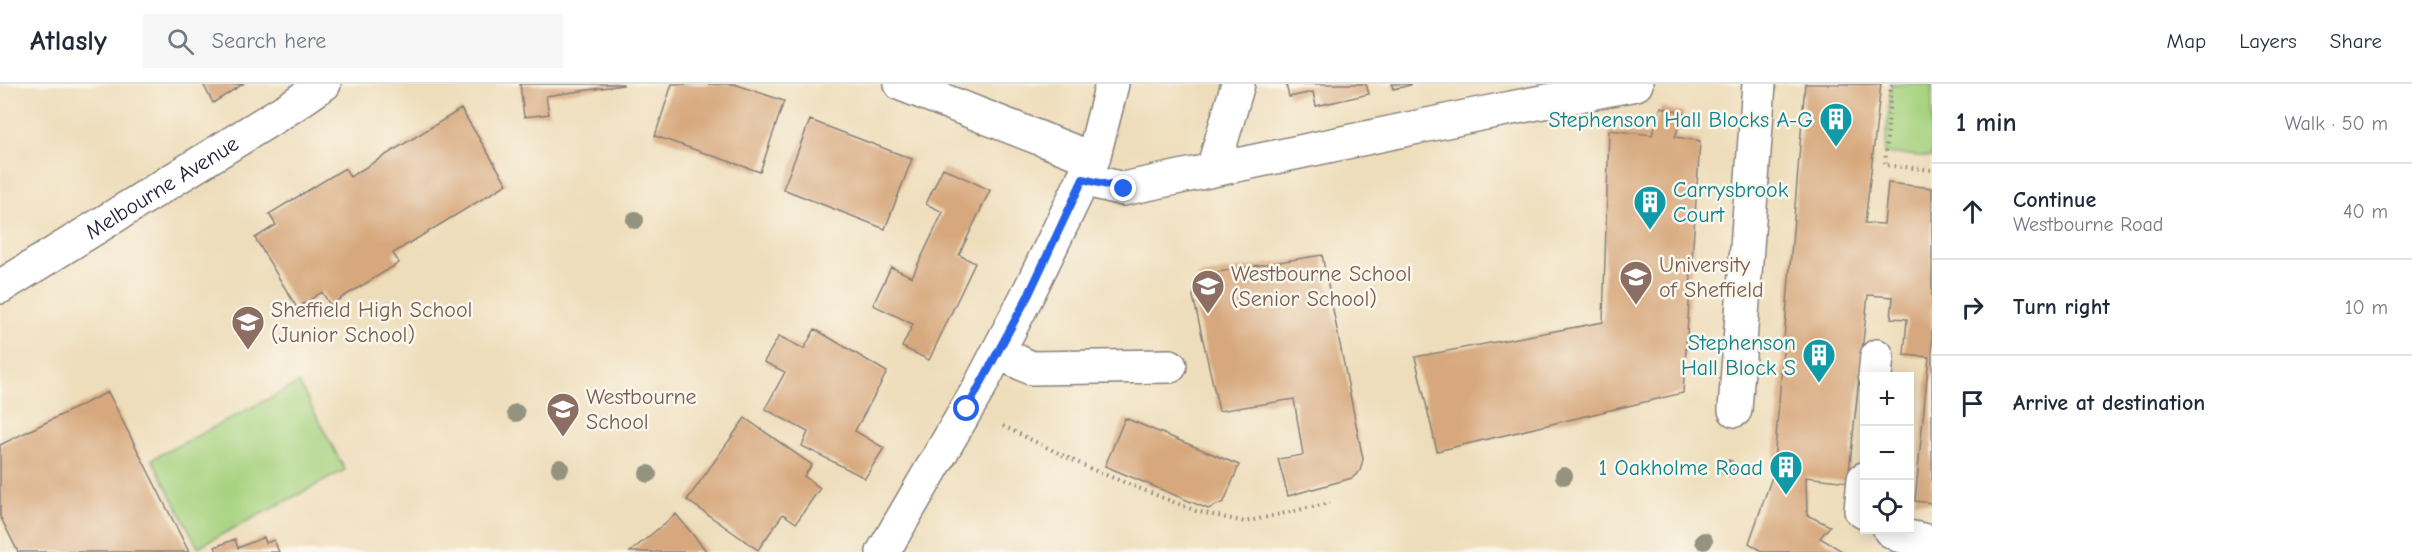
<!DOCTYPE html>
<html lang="en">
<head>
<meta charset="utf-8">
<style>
  body { margin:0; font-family:"Comic Neue",sans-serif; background:#f6f6f7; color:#1f2937 }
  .controls { position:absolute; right:18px; bottom:18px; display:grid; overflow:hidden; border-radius:0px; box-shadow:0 3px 15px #0003 }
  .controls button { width:54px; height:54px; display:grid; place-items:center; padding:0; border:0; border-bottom:2px solid #e0e1e3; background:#fff; color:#1f2937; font:30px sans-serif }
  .stop { position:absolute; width:18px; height:18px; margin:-14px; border:4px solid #2563eb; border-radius:50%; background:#fff }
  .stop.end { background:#2563eb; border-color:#fff; box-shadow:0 2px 6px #0008 }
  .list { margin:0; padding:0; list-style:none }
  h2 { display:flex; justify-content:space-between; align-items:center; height:78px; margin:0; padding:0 24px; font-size:26px }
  h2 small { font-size:20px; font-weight:400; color:#747a83 }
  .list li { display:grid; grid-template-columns:39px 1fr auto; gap:18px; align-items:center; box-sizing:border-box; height:96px; padding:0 24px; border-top:2px solid #e0e1e3 }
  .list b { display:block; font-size:22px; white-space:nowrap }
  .list p { margin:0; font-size:20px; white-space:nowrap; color:#747a83 }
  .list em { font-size:20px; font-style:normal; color:#747a83 }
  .icon { flex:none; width:33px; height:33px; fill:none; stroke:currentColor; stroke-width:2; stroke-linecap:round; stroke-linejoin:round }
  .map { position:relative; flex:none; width:1932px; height:468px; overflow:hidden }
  header { display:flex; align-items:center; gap:36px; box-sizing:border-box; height:84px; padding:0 30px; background:#fff; border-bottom:2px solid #e0e1e3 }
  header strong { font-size:28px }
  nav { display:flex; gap:33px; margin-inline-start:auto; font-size:21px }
  .search { width:420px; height:54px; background:#f6f6f7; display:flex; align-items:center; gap:15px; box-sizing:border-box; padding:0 21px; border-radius:0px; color:#747a83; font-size:22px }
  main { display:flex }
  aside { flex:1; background:#fff }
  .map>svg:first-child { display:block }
  .green { fill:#a5d17d; stroke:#647a5c; stroke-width:1.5 }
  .building { fill:#d7a87d }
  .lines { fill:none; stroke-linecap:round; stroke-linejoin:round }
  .minor-casing { stroke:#88807a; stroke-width:36 }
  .path { stroke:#88807a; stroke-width:4; stroke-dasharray:1.5 4.5; stroke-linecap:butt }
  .minor { stroke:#fff; stroke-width:33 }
  .tree { fill:#93937f }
  .route { stroke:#2563eb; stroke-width:8 }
  .labels { text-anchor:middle; stroke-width:5; stroke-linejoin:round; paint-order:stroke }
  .culture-label { font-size:22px; fill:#0d838f; stroke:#fbf7ec; text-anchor:end }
  .street-label { font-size:22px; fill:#22223b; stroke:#fbf7ec }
  .education-label { font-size:22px; fill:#785e54; stroke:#fbf7ec; text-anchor:start }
</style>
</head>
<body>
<header>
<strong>Atlasly</strong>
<div class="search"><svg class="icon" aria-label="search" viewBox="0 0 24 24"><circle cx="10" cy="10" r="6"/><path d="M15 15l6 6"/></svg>Search here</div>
<nav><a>Map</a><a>Layers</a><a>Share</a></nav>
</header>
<main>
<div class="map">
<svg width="1932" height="468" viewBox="0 0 1932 468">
  <rect width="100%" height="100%" fill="#fbf7ec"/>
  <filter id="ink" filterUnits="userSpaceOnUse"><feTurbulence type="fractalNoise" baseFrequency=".0167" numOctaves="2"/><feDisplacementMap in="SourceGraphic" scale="12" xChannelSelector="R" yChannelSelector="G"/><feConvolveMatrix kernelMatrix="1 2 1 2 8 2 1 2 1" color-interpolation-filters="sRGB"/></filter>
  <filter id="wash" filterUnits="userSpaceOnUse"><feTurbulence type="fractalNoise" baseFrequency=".008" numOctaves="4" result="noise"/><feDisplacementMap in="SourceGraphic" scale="24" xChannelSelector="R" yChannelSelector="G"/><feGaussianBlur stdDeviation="1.35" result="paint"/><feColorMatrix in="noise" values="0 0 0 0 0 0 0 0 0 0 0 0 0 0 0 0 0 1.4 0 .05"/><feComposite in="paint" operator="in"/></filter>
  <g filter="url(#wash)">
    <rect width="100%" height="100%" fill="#eeddba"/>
    <!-- green -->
    <path class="green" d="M1891,0H1932V73L1885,69Z
      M299,299L345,386L198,463L152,375Z"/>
    <g id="blocks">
      <!-- building -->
      <path class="building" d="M203,0H243L213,19Z
        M520,0H623V1L546,12L549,30L524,33Z
        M672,0H734L784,17L760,88L655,52Z
        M1286,0H1366L1369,10L1316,22L1313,8L1289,13Z
        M1392,0H1411V1L1393,5Z
        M1805,0H1881L1865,139L1884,140L1888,99L1932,104V419L1915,417L1929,273L1904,271L1907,235L1891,234L1893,213L1868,211L1848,398L1806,393L1807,431L1830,442L1820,454L1844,468H1763L1749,459L1773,390Z
        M1661,23L1684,29L1675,53L1700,57L1683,309L1437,367L1415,273L1603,238L1609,46L1652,51Z
        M461,25L507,100L393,169L399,179L330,221L322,208L297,224L255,154L276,141L269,130L345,84L350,93Z
        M810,36L912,75L885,145L783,105Z
        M943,84L990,106L959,171L975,179L929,276L902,263L913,240L873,221L891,183L912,193L943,128L926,120Z
        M1322,171L1363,375L1360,387L1352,394L1288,412L1278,375L1303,371L1294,315L1219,327L1193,212L1199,191Z
        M815,245L887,288L855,347L884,364L865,394L802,362L808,348L765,325L785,288L764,278L779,252L804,265Z
        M108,308L189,468H18L0,432V361Z
        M745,334L812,381L804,392L820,404L796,439L783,430L758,466L687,416Z
        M1125,334L1239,381L1224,418L1208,425L1105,382Z
        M676,430L707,468H630Z
        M264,453L266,459L274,456L279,468H217L215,463L235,455L238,464Z"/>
    </g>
  </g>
  <g filter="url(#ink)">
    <use href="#blocks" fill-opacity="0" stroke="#88807a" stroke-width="1.5"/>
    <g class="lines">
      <!-- minor casing -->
      <g class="minor-casing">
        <g id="minor">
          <path d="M901,0L1093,75"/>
          <path d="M1213,85L1238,0"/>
          <path d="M1083,95L1123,105L1475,31L1636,0"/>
          <path id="s1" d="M0,203L292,22L324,0"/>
          <path d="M998,268L1031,284L1170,282"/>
          <path d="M1875,292L1877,272"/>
          <path d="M1735,326L1759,0"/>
          <path d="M1864,395L1861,426L1864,428"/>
          <path d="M1890,446L1898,451L1932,458"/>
          <path d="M883,468L979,304L1028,210L1093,75L1112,0"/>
        </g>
      </g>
      <!-- path -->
      <path class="path" d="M1891,0L1885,81L1932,86
        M1003,342L1091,385L1196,427L1245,438L1330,419"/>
      <!-- minor -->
      <use href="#minor" class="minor"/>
    </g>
    <!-- trees -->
    <g class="tree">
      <circle cx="635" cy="136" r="9"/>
      <circle cx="516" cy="329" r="9"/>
      <circle cx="560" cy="384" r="9"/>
      <circle cx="1728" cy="384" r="9"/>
      <circle cx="648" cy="390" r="9"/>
      <circle cx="1564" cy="392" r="9"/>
      <circle cx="1704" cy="457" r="9"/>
    </g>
  </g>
  <g class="lines" filter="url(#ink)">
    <!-- route -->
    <path class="route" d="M967,325L1029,210L1083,95L1124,105"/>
  </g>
  <!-- icons -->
  <defs>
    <g id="building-pin" transform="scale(1.725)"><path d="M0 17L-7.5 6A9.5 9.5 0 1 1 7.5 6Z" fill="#0f9aa8" stroke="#fbf7ec"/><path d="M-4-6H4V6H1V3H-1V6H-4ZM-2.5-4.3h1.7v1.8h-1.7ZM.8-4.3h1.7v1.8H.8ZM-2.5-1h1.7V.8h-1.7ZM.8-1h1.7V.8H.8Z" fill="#fff"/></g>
    <g id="university-pin" transform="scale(1.725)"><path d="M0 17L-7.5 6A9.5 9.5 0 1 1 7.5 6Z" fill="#8d6e63" stroke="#fbf7ec"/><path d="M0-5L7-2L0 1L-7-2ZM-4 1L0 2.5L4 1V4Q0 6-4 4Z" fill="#fff"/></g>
    <g id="school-pin" transform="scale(1.725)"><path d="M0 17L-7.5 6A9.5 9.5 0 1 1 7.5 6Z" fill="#8d6e63" stroke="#fbf7ec"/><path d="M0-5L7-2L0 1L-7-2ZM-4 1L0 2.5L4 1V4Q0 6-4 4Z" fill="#fff"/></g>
  </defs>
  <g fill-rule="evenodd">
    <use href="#building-pin" x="1836" y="35"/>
    <use href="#building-pin" x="1650" y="118"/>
    <use href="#university-pin" x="1636" y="193"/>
    <use href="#school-pin" x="1208" y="202"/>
    <use href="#school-pin" x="248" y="238"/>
    <use href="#building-pin" x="1819" y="271"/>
    <use href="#school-pin" x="563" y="325"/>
    <use href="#building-pin" x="1786" y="383"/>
  </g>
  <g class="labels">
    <!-- culture labels -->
    <g class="culture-label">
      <text x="1813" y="43">Stephenson Hall Blocks A-G</text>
      <text x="1673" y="113" text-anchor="start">Carrysbrook<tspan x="1673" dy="25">Court</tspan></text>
      <text x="1796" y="266">Stephenson<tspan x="1796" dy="25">Hall Block S</tspan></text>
      <text x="1763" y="391">1 Oakholme Road</text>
    </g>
    <!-- street labels -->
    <g class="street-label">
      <text dy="8" stroke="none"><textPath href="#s1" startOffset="190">Melbourne Avenue</textPath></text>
    </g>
    <!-- education labels -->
    <g class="education-label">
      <text x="1659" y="188">University<tspan x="1659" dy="25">of Sheffield</tspan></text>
      <text x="1231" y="197">Westbourne School<tspan x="1231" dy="25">(Senior School)</tspan></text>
      <text x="271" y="233">Sheffield High School<tspan x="271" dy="25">(Junior School)</tspan></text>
      <text x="586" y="320">Westbourne<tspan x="586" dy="25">School</tspan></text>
    </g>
  </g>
</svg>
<div class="controls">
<button>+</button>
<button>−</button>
<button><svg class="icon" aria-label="locate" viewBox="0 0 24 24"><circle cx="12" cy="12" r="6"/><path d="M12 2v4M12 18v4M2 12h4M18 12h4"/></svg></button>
</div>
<div class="stop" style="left:967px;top:325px"></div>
<div class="stop end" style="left:1124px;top:105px"></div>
</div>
<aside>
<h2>1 min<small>Walk · 50 m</small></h2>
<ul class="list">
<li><svg class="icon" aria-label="ahead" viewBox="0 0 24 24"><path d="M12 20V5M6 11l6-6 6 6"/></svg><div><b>Continue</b><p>Westbourne Road</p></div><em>40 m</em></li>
<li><svg class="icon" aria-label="right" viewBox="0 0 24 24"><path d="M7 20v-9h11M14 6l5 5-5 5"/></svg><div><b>Turn right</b></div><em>10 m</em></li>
<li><svg class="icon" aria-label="arrive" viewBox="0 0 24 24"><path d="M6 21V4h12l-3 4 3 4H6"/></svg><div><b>Arrive at destination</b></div></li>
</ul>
</aside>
</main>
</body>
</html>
